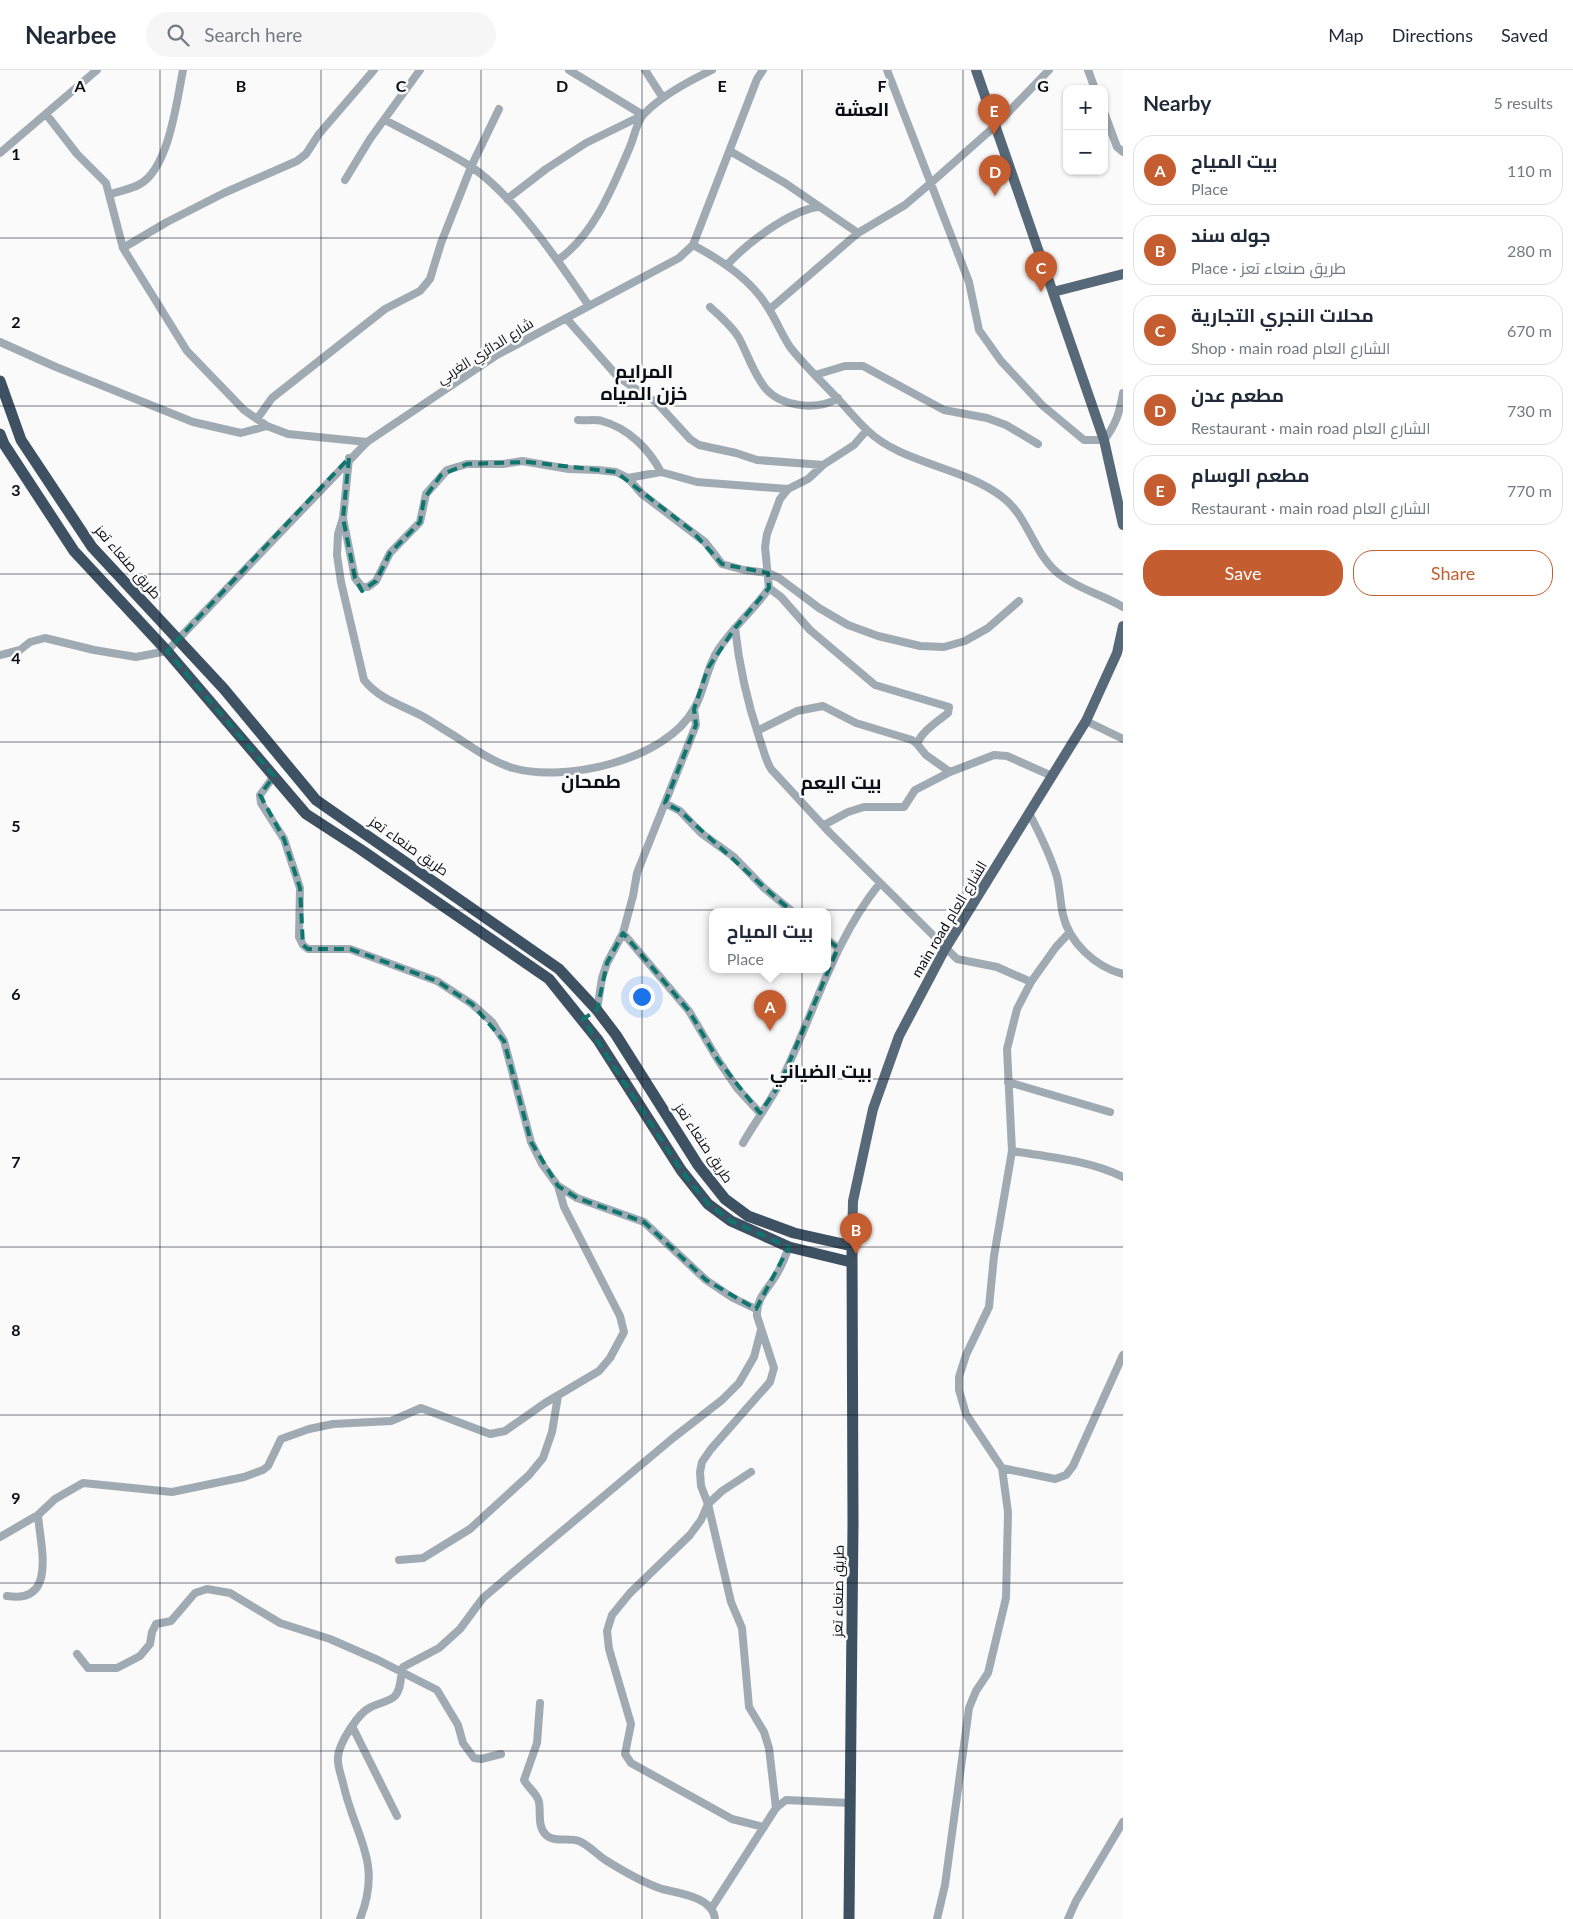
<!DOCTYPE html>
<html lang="en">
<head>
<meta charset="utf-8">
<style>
  body { margin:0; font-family:Lato,Cairo,sans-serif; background:#f6f6f7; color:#1f2937 }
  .controls { position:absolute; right:15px; top:15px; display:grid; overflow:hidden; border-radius:10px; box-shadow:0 1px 4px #0004 }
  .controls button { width:45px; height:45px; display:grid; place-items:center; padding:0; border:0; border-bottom:1px solid #e0e1e3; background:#fff; color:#1f2937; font:25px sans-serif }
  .you { position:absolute; left:641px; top:926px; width:18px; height:18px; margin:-12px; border:4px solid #fff; border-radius:50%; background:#1a73e8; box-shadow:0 0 0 8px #1a73e833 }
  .badge { display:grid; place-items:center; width:32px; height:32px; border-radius:50%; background:#c45d30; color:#fff; font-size:16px; font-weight:700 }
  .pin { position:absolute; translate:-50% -41px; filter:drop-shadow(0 1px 2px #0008) }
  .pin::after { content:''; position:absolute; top:26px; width:18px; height:15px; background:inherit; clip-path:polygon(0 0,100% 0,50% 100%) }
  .popup { position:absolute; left:709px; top:838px; width:122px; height:65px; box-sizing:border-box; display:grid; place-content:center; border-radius:10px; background:#fff; filter:drop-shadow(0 1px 4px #0005); font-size:16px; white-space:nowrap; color:#747a83 }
  .popup b { font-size:19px; color:#1f2937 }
  .popup::after { content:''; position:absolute; left:50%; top:100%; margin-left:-10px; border:10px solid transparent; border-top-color:#fff }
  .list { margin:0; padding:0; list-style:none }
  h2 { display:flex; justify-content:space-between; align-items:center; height:65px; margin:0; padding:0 20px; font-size:21px }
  h2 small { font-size:16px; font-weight:400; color:#747a83 }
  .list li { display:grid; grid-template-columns:32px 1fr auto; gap:15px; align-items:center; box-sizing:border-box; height:70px; margin:0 10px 10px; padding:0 10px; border:1px solid #e0e1e3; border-radius:20px }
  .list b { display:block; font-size:19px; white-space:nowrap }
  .list p { margin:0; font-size:16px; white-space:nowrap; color:#747a83 }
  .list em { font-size:16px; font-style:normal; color:#747a83 }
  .actions { display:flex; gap:10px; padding:15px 20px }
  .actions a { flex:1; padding:11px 0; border:1px solid #c45d30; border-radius:20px; text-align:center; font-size:18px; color:#c45d30 }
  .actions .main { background:#c45d30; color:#fff }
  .icon { flex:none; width:28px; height:28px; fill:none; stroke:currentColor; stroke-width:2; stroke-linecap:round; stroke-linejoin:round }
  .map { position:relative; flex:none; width:1123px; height:1849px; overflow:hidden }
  header { display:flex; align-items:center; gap:30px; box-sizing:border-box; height:70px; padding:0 25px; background:#fff; border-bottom:1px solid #e0e1e3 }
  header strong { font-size:24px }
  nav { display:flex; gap:28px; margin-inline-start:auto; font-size:18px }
  .search { width:350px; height:45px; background:#f6f6f7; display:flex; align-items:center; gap:12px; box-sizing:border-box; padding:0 18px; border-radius:28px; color:#747a83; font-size:19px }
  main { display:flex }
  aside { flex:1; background:#fff }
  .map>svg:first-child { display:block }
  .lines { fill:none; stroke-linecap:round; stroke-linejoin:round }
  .minor { stroke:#a0aab3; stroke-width:8 }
  .major { stroke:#576878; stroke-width:10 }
  .highway { stroke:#3d5163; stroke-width:11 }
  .marked { fill:none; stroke:#0f766e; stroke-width:4; stroke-dasharray:10 6; stroke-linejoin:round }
  .grid { fill:none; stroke:#0a0d15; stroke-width:1; stroke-opacity:0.55 }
  .labels { text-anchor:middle; stroke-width:5; stroke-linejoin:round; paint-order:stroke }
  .street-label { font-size:14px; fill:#0a0d15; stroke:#fafafa }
  .district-label { font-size:19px; font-weight:bold; fill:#0a0d15; stroke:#fafafa }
  .grid-label { font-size:16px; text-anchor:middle; font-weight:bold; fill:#0a0d15; stroke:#fafafa; stroke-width:5; stroke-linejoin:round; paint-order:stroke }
</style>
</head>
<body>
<header>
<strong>Nearbee</strong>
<div class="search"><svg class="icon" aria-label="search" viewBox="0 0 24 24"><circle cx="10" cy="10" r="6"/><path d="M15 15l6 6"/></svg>Search here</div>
<nav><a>Map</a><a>Directions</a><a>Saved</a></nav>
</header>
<main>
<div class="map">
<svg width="1123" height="1849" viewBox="0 0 1123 1849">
  <rect width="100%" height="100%" fill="#fafafa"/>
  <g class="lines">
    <!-- minor -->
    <path class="minor" d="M569,0L643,45
      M645,0L663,28
      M887,0L969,212L979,260L1001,291L1042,335L1084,370H1104C1116,355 1120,341 1123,323
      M1088,0L1095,19
      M1104,42L1117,77L1123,82
      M46,44L77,84L106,113L123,178L187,281L244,340L267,356L288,364L367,372
      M385,50C413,65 443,79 470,96C513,124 560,193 589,236
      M730,81L785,113L858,163
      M0,83L97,0
      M345,110L370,69L420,0
      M111,124C120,121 132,119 140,114C169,98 177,30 183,0
      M507,129L546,99L586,73L643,45
      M693,175C723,191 753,211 770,241C777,252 782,265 790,277C804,295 821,311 836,327C847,338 856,350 867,360C902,394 961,396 1001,426C1029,446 1033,484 1059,504C1076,518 1103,525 1123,537
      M123,178L167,152L224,123L297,91L306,84L319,64L374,0
      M558,190C594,164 612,119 629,79C634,69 636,52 644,44C662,25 689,11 712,0
      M727,195C747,173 788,142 817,137
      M710,237C720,246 732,256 739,268C748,285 754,305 766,319C782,337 818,341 838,328
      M770,239L858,163L905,135L932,112L994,57L1049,0
      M566,248L618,307L657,333L690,369L699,375L736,383L757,390L823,395L854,375L867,360
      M0,272L56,297L193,352L241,363L267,356
      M815,305L845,296H863L944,340L987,348L1006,355L1038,374
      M257,349L272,328L385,239L420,221L430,209L441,173L471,97L499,39
      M578,350C586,351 595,349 602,351C628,358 649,379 661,402
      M349,388L343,448L338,464L337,485L341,512L364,610C380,630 402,635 424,647C434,653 443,659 453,665C472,677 492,692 513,698C565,713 666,690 694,639C705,620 706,598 718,580C733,557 754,540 769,518L765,477L767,464L780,429L788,419L808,409L823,395
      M628,408L661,402L697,412L788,419
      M343,448L355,508L362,517H368L376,511L390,483L420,452L426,424L447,400L467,394H503L522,391L569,399L598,400L616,402L628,408L642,424L705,472L722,494L744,500L768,503L779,508L819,538L848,555L878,566L920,576L944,577L965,571L988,558L1019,531
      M769,518L781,527L810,560L875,615L949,637L948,643C937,652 922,661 917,674L926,685L950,702
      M735,558C739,595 747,631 759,667C763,678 765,689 771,699L830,763L957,889L997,897L1031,912
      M0,585L20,580L30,572L45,568L94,580L136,587L167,581L367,372L497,285L679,188L693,175L757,9L763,0
      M1086,651L1123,669
      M757,661L797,641L823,636L856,653L912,670L917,674
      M274,706L260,725L261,733L284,769L300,818L299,867L303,875L308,879H350L437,911L472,934L492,952L504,971L531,1072L542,1094L558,1116L577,1128L644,1152L706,1210L733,1228L756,1239
      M665,733L680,741L701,763L734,787L764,818L793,842
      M1029,743C1040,764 1050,784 1057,807C1060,819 1060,832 1063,845C1069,872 1095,897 1123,904
      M824,755L848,742L864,737H904L915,720L950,702L994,685L1007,686L1052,706
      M623,863L689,941L718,990L737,1018L760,1043
      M828,870L838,878
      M597,940L602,908L607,893L623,863L633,826L637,803L696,655L694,639
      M1008,1012L1110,1042
      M743,1073C755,1052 770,1032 781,1011C814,944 833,871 880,813
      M1012,1081C1049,1087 1089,1090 1123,1107
      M1002,1398L1055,1409L1066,1405L1073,1396L1123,1285
      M751,1402L722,1421L708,1434L701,1450L690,1465L630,1523L612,1545L607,1561L609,1579L631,1654L625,1684L631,1693L732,1749L764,1757
      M0,1467L38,1445L55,1429L83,1413L172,1422L244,1407L263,1400L268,1396L281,1369L309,1359L333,1354L391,1351L421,1338L490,1364L505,1361L545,1333L599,1301L610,1288L624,1262L620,1246L564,1137L558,1116
      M399,1490L423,1488L470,1459L529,1405L543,1388L552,1362L558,1326
      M7,1526C58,1534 40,1475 38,1445
      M77,1584L88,1598H117L140,1586L150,1574L152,1562L156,1554L171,1551L195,1523L207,1519L230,1523L280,1553L330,1569L378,1590L437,1620L458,1655L463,1673L474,1688L481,1689L501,1684
      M540,1633L537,1673L524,1710C528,1718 537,1723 539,1732C541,1743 537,1756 546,1765C555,1773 568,1767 579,1771C589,1775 597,1785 607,1791C623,1801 644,1813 662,1819C678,1823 713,1827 715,1849
      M352,1656L397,1746
      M776,1738L769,1678L764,1662L749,1637L742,1558L731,1532L708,1434L701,1416L700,1402L702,1392L711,1379L770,1312L774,1298L757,1246C756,1229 767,1220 775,1207C781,1198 785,1187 789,1177
      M711,1839L776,1738L786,1730L850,1733
      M360,1849C383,1791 355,1768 343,1713C341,1705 337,1695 338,1687C339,1673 358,1643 371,1637C378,1633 389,1632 395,1626C402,1618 400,1606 403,1597L439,1578L460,1559L483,1528L511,1504L673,1368L722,1330L739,1313L754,1287L761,1260
      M937,1849L945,1815L969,1638L976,1621L988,1603L1006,1528L1008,1442L1002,1398L966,1344L959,1320V1307L966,1285L989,1237L994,1186L1012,1081L1007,979L1017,939L1031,912L1056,877L1069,863
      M1068,1849L1076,1831L1123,1752"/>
    <!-- major -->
    <path class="major" d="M976,0L1104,370L1123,455
      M1053,222L1123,204
      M852,1176L853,1131L873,1039L899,966L945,879L1086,651L1117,583L1123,556"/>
    <!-- highway -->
    <path class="highway" d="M0,311L21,370L92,477L224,619L316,730L559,899L597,940L616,965L698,1095L725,1129L748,1146L794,1163L852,1176L853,1454L849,1849
      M0,364L4,374L74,481L167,581L306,744L360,779L549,909L598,970L681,1100L708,1134L731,1151L789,1177L851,1192"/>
  </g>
  <!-- marked area -->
  <path class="marked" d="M349,388L343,448L355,508L362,521L376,511L390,483L420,452L424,429L441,405L467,394L528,392L616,402L691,460L722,494L768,503L769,518L735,558L708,598L694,639L696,655L665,733L680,741L777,829L838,878L780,1014L760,1043L718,990L689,941L623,863L607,893L597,940L583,949L681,1100L708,1134L731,1151L789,1177L756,1239L706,1210L644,1152L577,1128L558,1116L531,1072L504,971L472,934L437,911L350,879H308L303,875L300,818L284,769L260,725L274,706L167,581Z"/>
  <!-- grid -->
  <path class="grid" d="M160,0V1849M321,0V1849M481,0V1849M642,0V1849M802,0V1849M963,0V1849M0,168H1123M0,336H1123M0,504H1123M0,672H1123M0,840H1123M0,1009H1123M0,1177H1123M0,1345H1123M0,1513H1123M0,1681H1123"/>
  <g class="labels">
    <!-- street labels -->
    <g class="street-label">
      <text transform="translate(485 281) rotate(-32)" y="5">شارع الدائري الغربي</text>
      <text transform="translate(128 492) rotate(49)" y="5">طريق صنعاء تعز</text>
      <text transform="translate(409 776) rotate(35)" y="5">طريق صنعاء تعز</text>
      <text transform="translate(949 849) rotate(-59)" y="5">main road الشارع العام</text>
      <text transform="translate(704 1073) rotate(56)" y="5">طريق صنعاء تعز</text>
      <text transform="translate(838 1521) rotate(-89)" y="5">طريق صنعاء تعز</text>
    </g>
    <!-- district labels -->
    <g class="district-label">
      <text x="862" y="46">العشة</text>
      <text x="644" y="308">المرايم<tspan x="644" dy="22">خزن المياه</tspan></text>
      <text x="591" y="718">طمحان</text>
      <text x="841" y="719">بيت اليعم</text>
      <text x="821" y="1008">بيت الضياني</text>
    </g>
  </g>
  <g class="grid-label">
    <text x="80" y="22">A</text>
    <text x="241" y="22">B</text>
    <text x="401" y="22">C</text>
    <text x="562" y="22">D</text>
    <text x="722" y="22">E</text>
    <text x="882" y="22">F</text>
    <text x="1043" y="22">G</text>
    <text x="16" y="90">1</text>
    <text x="16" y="258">2</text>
    <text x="16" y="426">3</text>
    <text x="16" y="594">4</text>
    <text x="16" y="762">5</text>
    <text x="16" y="930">6</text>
    <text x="16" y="1098">7</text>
    <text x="16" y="1266">8</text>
    <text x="16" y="1434">9</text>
  </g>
</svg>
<div class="controls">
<button>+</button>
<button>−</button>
</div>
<div class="you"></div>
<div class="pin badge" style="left:770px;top:961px">A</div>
<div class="popup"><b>بيت المياح</b>Place</div>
<div class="pin badge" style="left:856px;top:1184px">B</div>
<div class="pin badge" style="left:1041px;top:222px">C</div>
<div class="pin badge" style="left:995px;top:126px">D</div>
<div class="pin badge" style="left:994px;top:65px">E</div>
</div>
<aside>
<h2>Nearby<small>5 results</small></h2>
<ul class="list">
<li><span class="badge">A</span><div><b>بيت المياح</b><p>Place</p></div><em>110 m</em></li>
<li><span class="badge">B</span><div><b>جوله سند</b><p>Place · طريق صنعاء تعز</p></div><em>280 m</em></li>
<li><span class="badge">C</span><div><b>محلات النجري التجارية</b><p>Shop · main road الشارع العام</p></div><em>670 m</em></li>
<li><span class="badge">D</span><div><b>مطعم عدن</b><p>Restaurant · main road الشارع العام</p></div><em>730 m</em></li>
<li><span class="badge">E</span><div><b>مطعم الوسام</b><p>Restaurant · main road الشارع العام</p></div><em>770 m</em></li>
</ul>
<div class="actions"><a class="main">Save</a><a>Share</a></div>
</aside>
</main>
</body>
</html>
